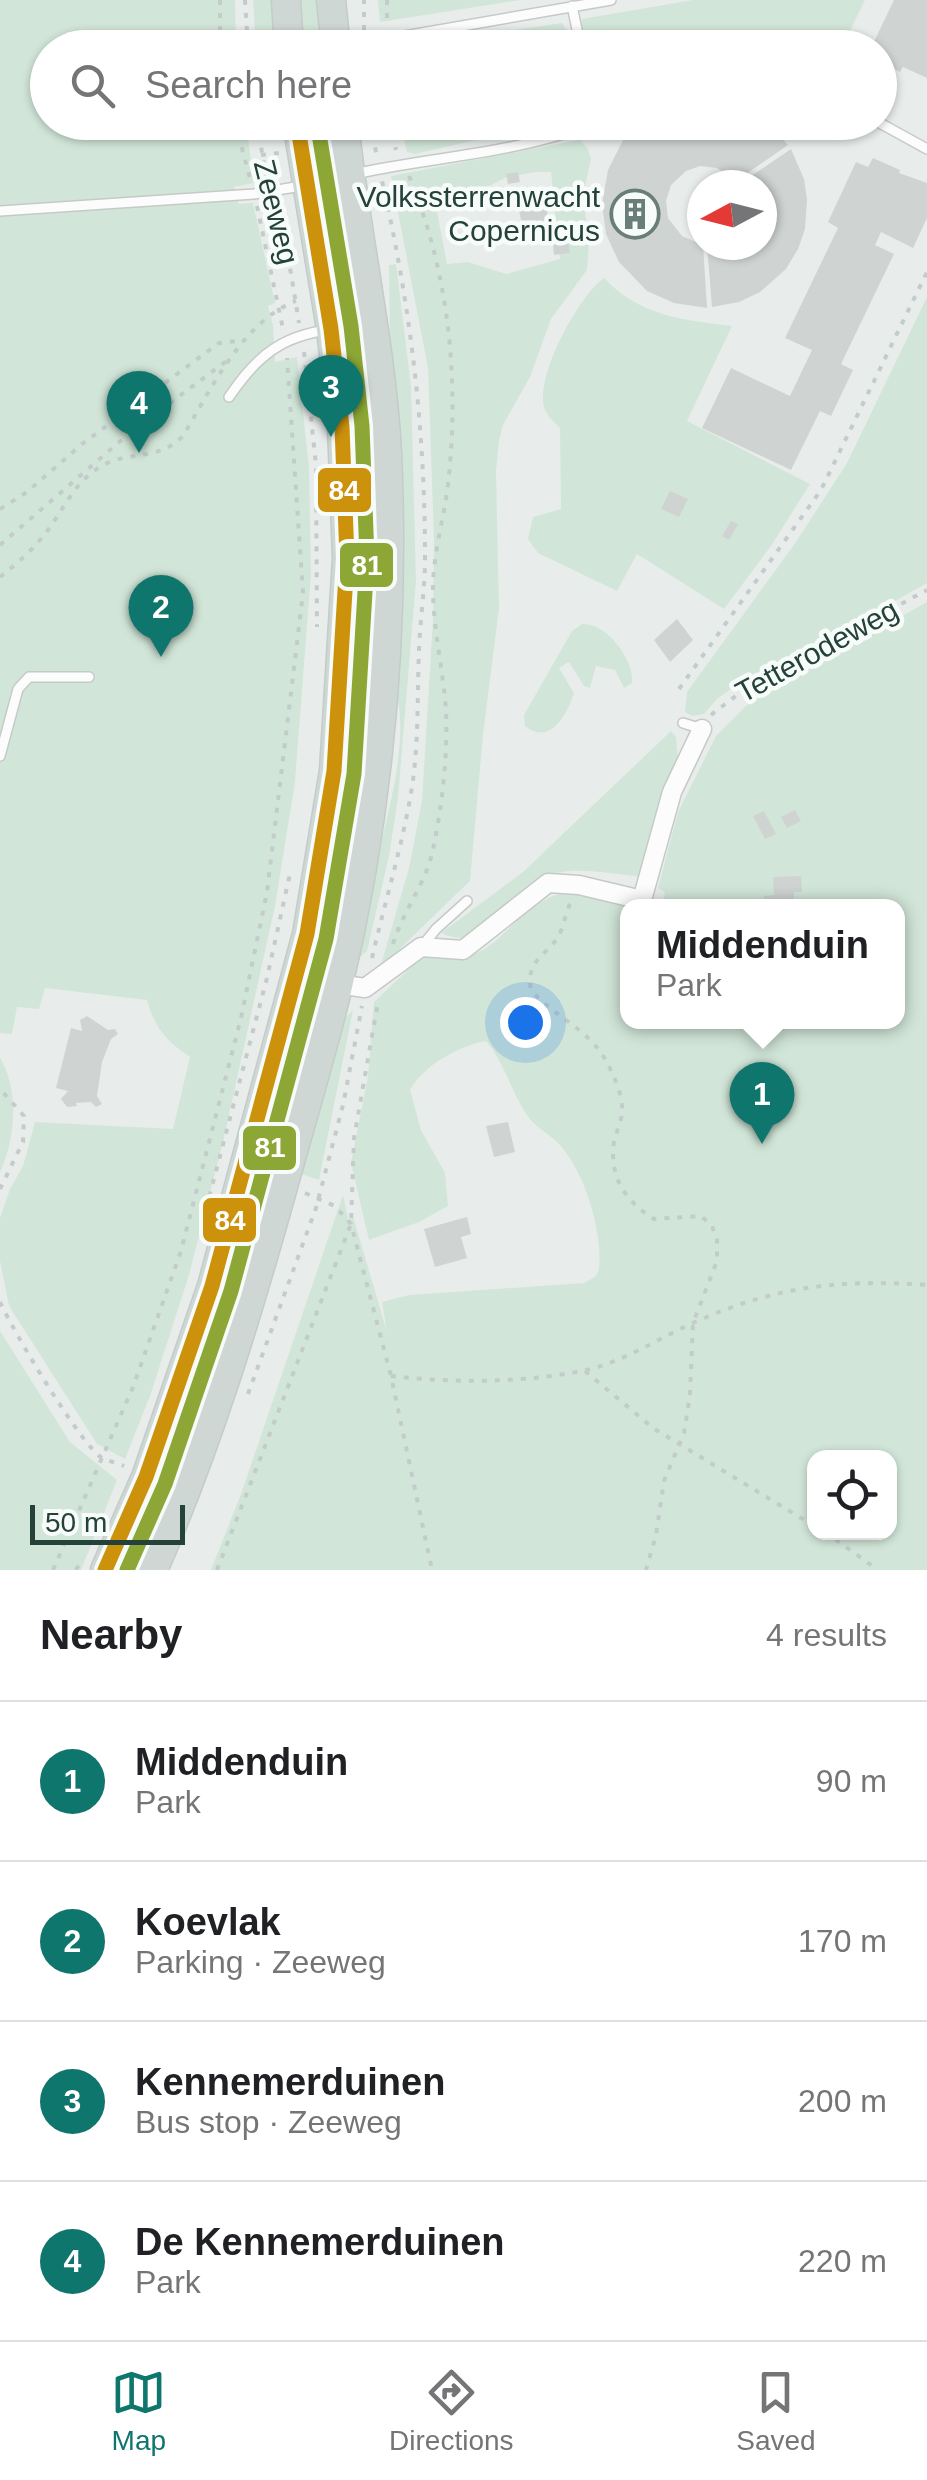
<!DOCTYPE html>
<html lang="en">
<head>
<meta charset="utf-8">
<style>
  body { margin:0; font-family:Helvetica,sans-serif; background:#f6f6f6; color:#202124 }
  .controls { position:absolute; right:30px; bottom:30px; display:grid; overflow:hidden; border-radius:20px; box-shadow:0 2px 8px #0004 }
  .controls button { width:90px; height:90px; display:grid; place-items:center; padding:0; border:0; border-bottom:2px solid #e0e0e0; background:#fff; color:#202124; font:50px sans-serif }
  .compass { position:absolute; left:687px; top:170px; width:90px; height:90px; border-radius:50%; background:#fff; box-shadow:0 2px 8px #0004; rotate:263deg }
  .scale { position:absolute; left:30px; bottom:25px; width:155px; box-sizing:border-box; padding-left:10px; border:5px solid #24423a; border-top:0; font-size:28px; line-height:35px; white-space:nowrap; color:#24423a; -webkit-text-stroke:8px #f7fbf9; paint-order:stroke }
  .you { position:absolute; left:525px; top:1022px; width:35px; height:35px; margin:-25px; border:8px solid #fff; border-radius:50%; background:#1a73e8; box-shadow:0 0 0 15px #1a73e833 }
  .badge { display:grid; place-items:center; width:65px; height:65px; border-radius:50%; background:#0f766e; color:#fff; font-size:32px; font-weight:700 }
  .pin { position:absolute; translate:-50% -82px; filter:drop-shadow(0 2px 5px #0008) }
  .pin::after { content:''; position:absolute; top:52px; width:35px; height:30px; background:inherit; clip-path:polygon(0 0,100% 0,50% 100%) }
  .popup { position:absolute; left:620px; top:899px; width:285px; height:130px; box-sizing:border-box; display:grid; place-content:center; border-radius:20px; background:#fff; filter:drop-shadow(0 2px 8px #0005); font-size:32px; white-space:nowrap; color:#757577 }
  .popup b { font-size:38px; color:#202124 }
  .popup::after { content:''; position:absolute; left:50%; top:100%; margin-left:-20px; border:20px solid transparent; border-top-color:#fff }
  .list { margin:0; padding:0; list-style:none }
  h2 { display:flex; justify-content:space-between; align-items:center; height:130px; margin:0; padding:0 40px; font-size:42px }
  h2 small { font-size:32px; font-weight:400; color:#757577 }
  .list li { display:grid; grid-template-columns:65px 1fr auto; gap:30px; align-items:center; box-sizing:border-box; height:160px; padding:0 40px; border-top:2px solid #e0e0e0 }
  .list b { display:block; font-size:38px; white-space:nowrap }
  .list p { margin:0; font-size:32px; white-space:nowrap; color:#757577 }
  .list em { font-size:32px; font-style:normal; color:#757577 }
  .icon { flex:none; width:55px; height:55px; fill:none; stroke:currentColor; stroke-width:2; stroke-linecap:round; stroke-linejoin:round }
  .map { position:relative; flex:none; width:927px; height:1570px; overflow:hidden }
  .search { position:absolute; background:#fff; box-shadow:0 2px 8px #0004; left:30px; right:30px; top:30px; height:110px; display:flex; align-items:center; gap:25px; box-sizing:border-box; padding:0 35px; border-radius:55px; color:#757577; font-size:38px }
  .sheet { height:770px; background:#fff }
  nav { display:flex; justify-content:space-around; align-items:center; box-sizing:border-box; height:140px; border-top:2px solid #e0e0e0; background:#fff; font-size:28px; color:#757577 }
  nav a { display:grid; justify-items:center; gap:5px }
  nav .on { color:#0f766e }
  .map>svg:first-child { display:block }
  .green { fill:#d1e6d8; fill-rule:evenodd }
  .building { fill:#cfd4d2 }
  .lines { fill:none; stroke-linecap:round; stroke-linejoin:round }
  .lane-casing { stroke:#c5cac8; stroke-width:12 }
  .street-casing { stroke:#c5cac8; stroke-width:21 }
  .primary-casing { stroke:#c3ccc9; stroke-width:31 }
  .path { stroke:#c3ccca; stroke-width:4; stroke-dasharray:5 8; stroke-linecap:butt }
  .lane { stroke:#fcfcfc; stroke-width:9 }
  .street { stroke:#fcfcfc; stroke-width:18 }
  .primary { stroke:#cfd7d5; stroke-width:28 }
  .bus-1-casing { stroke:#f7fbf9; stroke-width:22 }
  .bus-2-casing { stroke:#f7fbf9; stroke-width:22 }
  .bus-1 { stroke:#cd920c; stroke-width:15 }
  .bus-2 { stroke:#8ca735; stroke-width:15 }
  .labels { text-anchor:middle; stroke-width:9; stroke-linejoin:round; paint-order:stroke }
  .poi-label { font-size:30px; fill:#24423a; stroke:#f7fbf9; text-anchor:end }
  .street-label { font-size:30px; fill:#24423a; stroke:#f7fbf9 }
  .line-badge { stroke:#f7fbf9; stroke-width:4 }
  .badge-label { font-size:28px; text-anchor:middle; font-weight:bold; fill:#fff }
</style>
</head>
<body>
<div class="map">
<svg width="927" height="1570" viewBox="0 0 927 1570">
  <rect width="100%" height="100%" fill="#e8edeb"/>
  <!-- green -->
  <path class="green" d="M0,0H235L236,47L48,48V122L246,123L254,183L234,187L239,204L253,203L275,303L268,306L273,325L275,362L297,357L309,467L311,574L295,782L275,906L223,1142L189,1275L150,1396L125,1459L97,1444L9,1306L0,1261V1218L10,1189L23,1166L35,1122L173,1129L190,1057C167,1042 154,1027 147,1000L45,988L39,1009L17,1007L12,1034L0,1033Z
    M253,0H277L280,47H256Z
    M296,0H319L322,47H299Z
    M378,0H520L380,22Z
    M693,0H865L842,47H583L582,19Z
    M562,23L567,31L566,47H398Z
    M400,123V122L550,123L415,154L407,152Z
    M580,140L588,149L591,159L583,196L589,244L587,270L551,319L530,377L503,425L499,441L496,471L499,608L483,735L470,881L380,968L409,868L422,801L433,619L434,540L428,368L391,176ZM536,172H551L560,259L506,274L468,262L447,264L437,212L507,177Z
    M336,151L359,308L344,311L310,155Z
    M396,264L411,386L416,581L398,798L389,856L367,951L355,961C360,938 363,915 368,893C381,839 414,738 394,687L389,265Z
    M604,278C640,316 682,320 732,326L687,421L810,484L771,546L724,609L637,554L617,591L538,553L528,539L533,517L561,509L560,428C555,423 548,417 545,410C533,380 578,296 604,278Z
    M927,297V583L796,657L738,684L717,699L704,714L692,716L685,712L687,692L796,542L847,463Z
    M354,340L357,343L369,481L377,529L371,729L329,986L281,1161L269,1163L260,1152L328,885L342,343Z
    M927,602V1570H211L241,1494L343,1195L349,1223L352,1213L387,1332L382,1302L409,1295L584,1283L595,1277L599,1270C603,1231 584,1168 556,1141C546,1132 534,1126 527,1115C511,1092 505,1063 486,1041C459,1046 424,1065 410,1090L421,1130L445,1173L448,1206L419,1222L369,1240L351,1163L368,1076L374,1002L429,950C441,952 455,956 468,955C480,954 492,944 501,936C551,889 564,881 631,906H627V1022H897V906H662L665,892L658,888L678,812L716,736L749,703L766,692ZM814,1458H890V1532H814Z
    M582,624C606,622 635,660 632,683L624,688L615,670L596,666L590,688L584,686L569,662L559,668L574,693C567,715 550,746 525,726L524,715L572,631Z
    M671,731L676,737L678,761L643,877C617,875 582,867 557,873C516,882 488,957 441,933L523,872Z
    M353,1010L319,1180L301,1174L344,1019Z
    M0,1058C19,1088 16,1140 0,1172Z
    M256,1198L264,1200L267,1207L266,1219L147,1570H120L249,1200Z
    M0,1331L70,1442L117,1480L81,1570H0Z"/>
  <!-- building -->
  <path class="building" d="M894,0H927V78L903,67L900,72L880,62V48H871Z
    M643,122H767L788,145L736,181L717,168L700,166L686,171L671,185L666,201L668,218L682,236L703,245L707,308L674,303L647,291L619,262L606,234L602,204L608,170L623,140Z
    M791,149L804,179L807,200L805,229L798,249L786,269L760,292L739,302L712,307L707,245H762V185H738Z
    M873,158L900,170L899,173L927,183V218L913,248L881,232L875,245L894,254L841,364L853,370L831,416L820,411L791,470L702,428L731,368L790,396L812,350L785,338L838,228L828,222L856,162L868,167Z
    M518,172L520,182L508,184L506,174Z
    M545,190L550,241L534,244L532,231L524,233L517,202L523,201L522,193Z
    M568,242L570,253L554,255L553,244Z
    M670,491L688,499L679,517L661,509Z
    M731,521L738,524L729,540L722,536Z
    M677,619L693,640L670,662L654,640Z
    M795,810L801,821L787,828L781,817Z
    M764,811L776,834L765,839L753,816Z
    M801,876L802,892H794V906H765L764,896L774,895L773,877Z
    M87,1016L108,1030L115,1029L118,1034L111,1039L102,1062L97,1096L102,1104L96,1107L91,1102L76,1103L77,1106L67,1107L61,1099L68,1091L56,1088L71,1028L82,1031L80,1020Z
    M508,1122L515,1152L494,1157L486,1126Z
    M467,1217L471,1234L461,1237L467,1258L435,1267L424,1229Z"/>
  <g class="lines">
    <!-- lane casing -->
    <g class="lane-casing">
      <path id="lane" d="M572,6L581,48
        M364,43L611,0
        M878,122L927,149
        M354,174C429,157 525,153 595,122
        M0,211L254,194L301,186
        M229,397C271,335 301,332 371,324
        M683,723L702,729
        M0,756L18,689L29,677H89
        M423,945L436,929L467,901"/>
    </g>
    <!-- street casing -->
    <g class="street-casing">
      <path id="street" d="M338,984L365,988L421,947L463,950L548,883L579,885L642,900L672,792L702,729"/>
    </g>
    <!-- primary casing -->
    <g class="primary-casing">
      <path id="primary" d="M286,0L289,48
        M331,0L336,48
        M105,1570L146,1477L212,1286L307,934L334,771L347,558L342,427L331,329L297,122
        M153,1570C208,1445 247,1315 284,1183C302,1118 322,1052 338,986C379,812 395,631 387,453C381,341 355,233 344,122"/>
    </g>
    <!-- path -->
    <path class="path" d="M220,0V48
      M245,0L248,48
      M387,0V25
      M364,30V0
      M235,122L251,182
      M257,122L266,177
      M370,122L377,157
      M389,122L396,150
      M261,155L279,153
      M257,206L283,329
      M273,206L291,273L299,323
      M304,352L316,465L317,627
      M0,509L27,492L82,444L219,343L246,340
      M0,545L132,431L228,360
      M0,577C14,566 28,554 40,540C62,515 73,480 105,464C133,451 160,460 183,436C211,389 243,321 296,301
      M679,689L821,490L927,272
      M711,715L750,685L927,590
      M570,904C565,914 564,926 559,935C547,957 525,959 531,990C559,1022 594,1029 612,1073C617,1083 623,1100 622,1111C622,1121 616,1132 614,1142C609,1177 625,1201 654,1219L701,1216L712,1226L717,1240V1261L693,1323L690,1395L684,1433L664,1481L656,1535L646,1570
      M393,944C402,913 424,886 432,854C442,809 448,755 446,710C443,669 433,629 433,588C433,551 446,512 449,475C459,374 448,270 409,176
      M372,958C385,901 403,844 412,787C419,741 417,696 419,650C420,620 425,589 425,559C425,429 411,308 382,181
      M0,1189L23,1142L24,1116L1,1090
      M305,1193L335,1206L351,1224L391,1376L432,1570
      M206,1209L267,978L291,869
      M0,1302C12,1329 80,1444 102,1458C108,1461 117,1463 124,1466
      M585,1371L653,1428L814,1526
      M391,1376C453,1383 521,1383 582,1371C622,1363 659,1338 695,1322C776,1286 840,1279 927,1285
      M248,1394L316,1208L343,1105L362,1006
      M825,1532L878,1570
      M53,1570L133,1387L181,1251L241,1018L267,892L303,593L287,358
      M76,1570L81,1561
      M217,1570L351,1224L354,1138L378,1002"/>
    <!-- lane -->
    <use href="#lane" class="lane"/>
    <!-- street -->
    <use href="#street" class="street"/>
    <!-- primary -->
    <use href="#primary" class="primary"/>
    <!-- bus-1 casing -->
    <g class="bus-1-casing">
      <path id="bus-1" d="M105,1570L146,1477L212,1286L307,934L334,771L347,558L342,427L331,329L297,122"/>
    </g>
    <!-- bus-2 casing -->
    <g class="bus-2-casing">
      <path id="bus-2" d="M127,1570L165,1484L231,1291L326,939L354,774L367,559L362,426L351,326L317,122"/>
    </g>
    <!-- bus-1 -->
    <use href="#bus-1" class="bus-1"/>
    <!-- bus-2 -->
    <use href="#bus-2" class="bus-2"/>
  </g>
  <!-- icons -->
  <defs>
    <g id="building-ring" transform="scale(2.5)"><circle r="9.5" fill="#f7fbf9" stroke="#697e78" stroke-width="1.5"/><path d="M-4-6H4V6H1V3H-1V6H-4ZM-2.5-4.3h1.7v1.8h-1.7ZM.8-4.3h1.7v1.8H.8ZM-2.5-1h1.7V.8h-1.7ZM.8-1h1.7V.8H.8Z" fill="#697e78"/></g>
  </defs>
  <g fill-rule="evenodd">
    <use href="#building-ring" x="635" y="214"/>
  </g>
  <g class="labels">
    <!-- poi labels -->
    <g class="poi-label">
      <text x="600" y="207">Volkssterrenwacht<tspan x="600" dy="34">Copernicus</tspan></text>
    </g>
    <!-- street labels -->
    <g class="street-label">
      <text transform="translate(276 212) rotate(76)" y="10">Zeeweg</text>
      <text transform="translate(817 651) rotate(-29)" y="10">Tetterodeweg</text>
    </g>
  </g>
  <g class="line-badge">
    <rect x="316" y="466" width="57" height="48" rx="10" fill="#cd920c"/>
    <rect x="338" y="541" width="57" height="48" rx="10" fill="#8ca735"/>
    <rect x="241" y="1124" width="57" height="48" rx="10" fill="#8ca735"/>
    <rect x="201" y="1196" width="57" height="48" rx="10" fill="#cd920c"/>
  </g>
  <g class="badge-label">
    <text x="344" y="500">84</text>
    <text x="367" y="575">81</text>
    <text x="270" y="1157">81</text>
    <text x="230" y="1230">84</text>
  </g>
</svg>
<div class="controls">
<button><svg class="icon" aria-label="locate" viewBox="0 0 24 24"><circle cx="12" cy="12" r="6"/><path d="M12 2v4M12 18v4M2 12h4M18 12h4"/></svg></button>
</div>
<svg class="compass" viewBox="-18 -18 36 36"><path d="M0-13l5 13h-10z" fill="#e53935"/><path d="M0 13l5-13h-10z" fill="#757577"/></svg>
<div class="scale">50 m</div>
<div class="you"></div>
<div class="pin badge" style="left:762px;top:1144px">1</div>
<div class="popup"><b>Middenduin</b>Park</div>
<div class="pin badge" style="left:161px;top:657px">2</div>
<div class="pin badge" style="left:331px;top:437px">3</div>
<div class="pin badge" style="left:139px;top:453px">4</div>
<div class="search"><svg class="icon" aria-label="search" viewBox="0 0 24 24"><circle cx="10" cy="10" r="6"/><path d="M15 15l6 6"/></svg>Search here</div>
</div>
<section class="sheet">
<h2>Nearby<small>4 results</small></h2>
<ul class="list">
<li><span class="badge">1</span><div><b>Middenduin</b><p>Park</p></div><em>90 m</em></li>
<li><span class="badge">2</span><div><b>Koevlak</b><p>Parking · Zeeweg</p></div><em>170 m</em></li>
<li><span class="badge">3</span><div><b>Kennemerduinen</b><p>Bus stop · Zeeweg</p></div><em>200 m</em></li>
<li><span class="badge">4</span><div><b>De Kennemerduinen</b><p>Park</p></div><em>220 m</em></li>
</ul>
</section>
<nav>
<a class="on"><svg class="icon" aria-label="map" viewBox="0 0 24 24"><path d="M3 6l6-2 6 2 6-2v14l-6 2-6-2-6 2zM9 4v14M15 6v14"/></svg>Map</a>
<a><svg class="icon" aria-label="directions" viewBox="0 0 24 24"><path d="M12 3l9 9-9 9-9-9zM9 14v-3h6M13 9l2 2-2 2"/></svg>Directions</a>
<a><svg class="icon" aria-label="saved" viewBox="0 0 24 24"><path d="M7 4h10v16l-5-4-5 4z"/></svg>Saved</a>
</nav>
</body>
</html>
